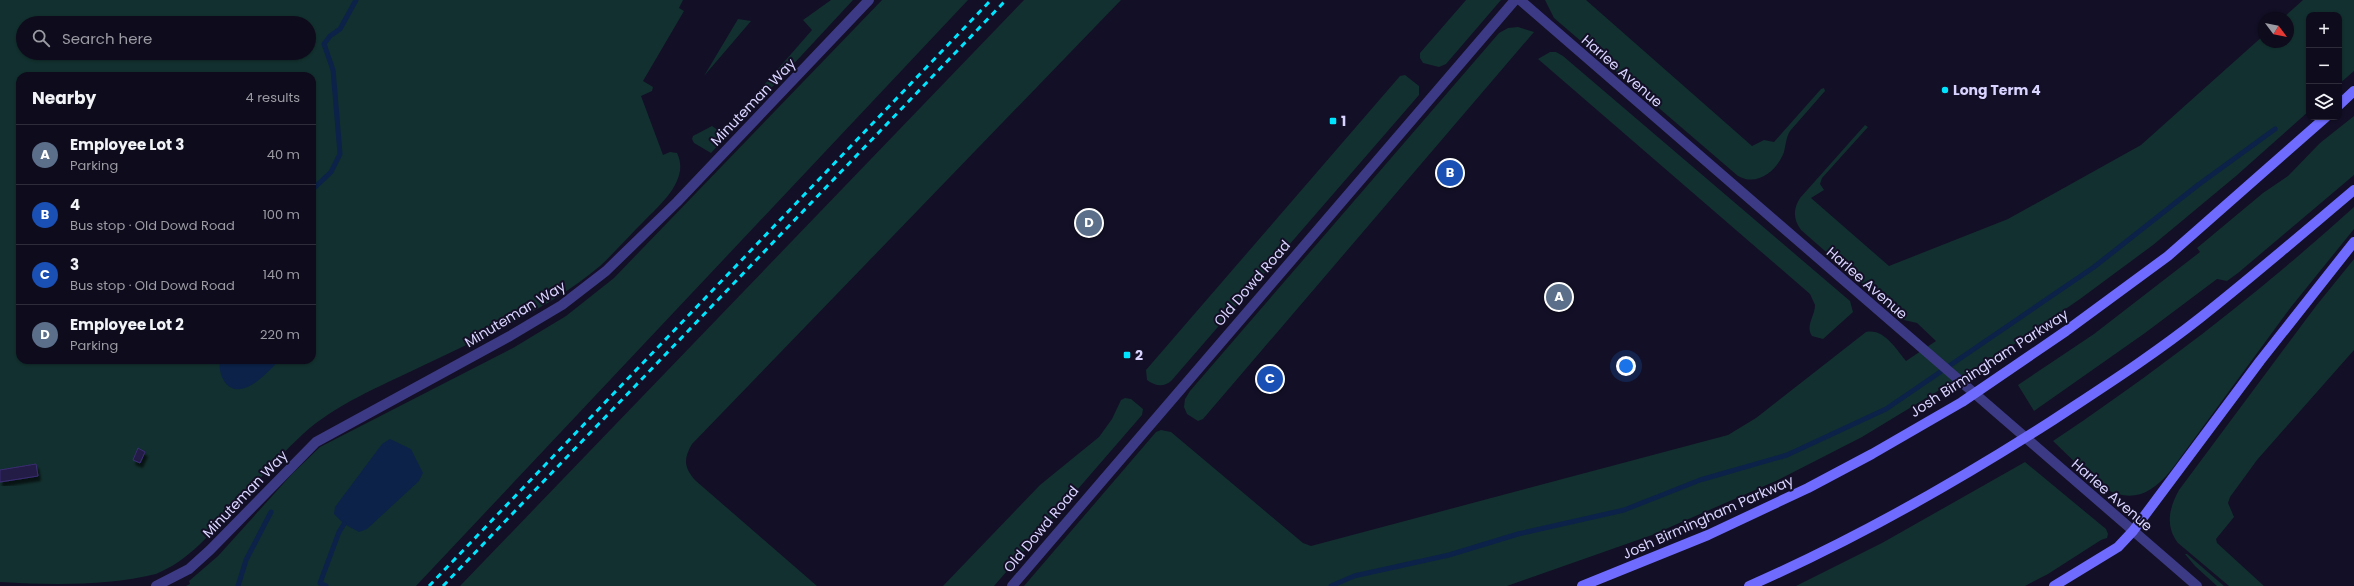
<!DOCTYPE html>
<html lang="en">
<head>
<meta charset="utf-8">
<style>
  body { margin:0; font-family:Poppins,sans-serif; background:#171425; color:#f1f3f6 }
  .controls { position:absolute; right:12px; top:12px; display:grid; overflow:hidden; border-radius:8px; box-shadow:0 1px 3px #0004 }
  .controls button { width:36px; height:36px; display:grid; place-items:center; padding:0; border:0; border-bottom:1px solid #2e2b3b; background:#0e0b1c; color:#f1f3f6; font:20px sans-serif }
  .compass { position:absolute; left:2258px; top:12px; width:36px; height:36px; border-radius:50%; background:#0e0b1c; box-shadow:0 1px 3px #0004; rotate:122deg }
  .you { position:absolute; left:1626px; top:366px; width:14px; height:14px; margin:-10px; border:3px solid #fff; border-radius:50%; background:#1a73e8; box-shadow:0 0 0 6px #1a73e833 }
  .badge { display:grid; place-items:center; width:26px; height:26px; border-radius:50%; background:#00e5ff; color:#fff; font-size:13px; font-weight:700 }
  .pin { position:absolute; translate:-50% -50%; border:2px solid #fff; box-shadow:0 1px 4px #0006 }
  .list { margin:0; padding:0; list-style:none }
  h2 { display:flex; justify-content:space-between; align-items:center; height:52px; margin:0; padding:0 16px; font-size:17px }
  h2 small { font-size:13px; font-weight:400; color:#9b9ba3 }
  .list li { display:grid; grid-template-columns:26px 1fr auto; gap:12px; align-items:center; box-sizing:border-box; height:60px; padding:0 16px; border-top:1px solid #2e2b3b }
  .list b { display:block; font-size:15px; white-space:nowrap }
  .list p { margin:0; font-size:13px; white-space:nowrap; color:#9b9ba3 }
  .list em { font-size:13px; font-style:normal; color:#9b9ba3 }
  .icon { flex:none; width:22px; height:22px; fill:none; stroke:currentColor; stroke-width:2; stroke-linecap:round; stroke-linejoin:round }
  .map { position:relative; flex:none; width:2354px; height:586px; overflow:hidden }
  .search { position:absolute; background:#0e0b1c; box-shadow:0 1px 3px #0004; left:16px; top:16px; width:300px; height:44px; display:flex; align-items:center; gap:10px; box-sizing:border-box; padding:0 14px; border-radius:22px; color:#9b9ba3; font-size:15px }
  .panel { position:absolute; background:#0e0b1c; box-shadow:0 1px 3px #0004; left:16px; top:72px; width:300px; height:292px; border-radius:12px }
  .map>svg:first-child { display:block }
  .green { fill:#12302f; fill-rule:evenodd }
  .water { fill:#0c2248 }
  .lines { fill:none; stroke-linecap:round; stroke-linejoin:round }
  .stream { stroke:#0c2248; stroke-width:5 }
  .building { fill:#241b47; stroke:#3b2d73; filter:url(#shadow) }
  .minor { stroke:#3d3a85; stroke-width:10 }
  .tertiary { stroke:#3d3a85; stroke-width:10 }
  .secondary { stroke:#6f6bff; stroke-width:10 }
  .rail { stroke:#00e5ff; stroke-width:3; stroke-dasharray:6 5; stroke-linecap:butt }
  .poi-dot { fill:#00e5ff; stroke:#130f26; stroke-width:1.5 }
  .labels { text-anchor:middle; stroke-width:4; stroke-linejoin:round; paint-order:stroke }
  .street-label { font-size:14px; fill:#d9d4ff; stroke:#130f26 }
  .poi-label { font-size:14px; font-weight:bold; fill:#d9d4ff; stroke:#130f26; text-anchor:start }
</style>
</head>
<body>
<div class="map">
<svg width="2354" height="586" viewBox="0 0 2354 586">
  <defs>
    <filter id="shadow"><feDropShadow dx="2.5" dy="4.5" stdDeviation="1" flood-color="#0009"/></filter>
  </defs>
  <rect width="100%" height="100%" fill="#130f26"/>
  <!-- green -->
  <path class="green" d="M0,0H683L679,8L684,11L643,81L653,87L652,91L641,96L663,155L670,152L677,153C690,179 661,204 645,220C630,235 615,252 600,266C547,311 479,338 418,368C379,387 336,404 303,434C279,456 258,481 236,505C212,532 190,560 156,574C108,586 51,585 0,582ZM23,23H309V53H23ZM20,76H312V360H20Z
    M831,0H853L711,153L694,143L692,139L693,136L712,126L722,133L812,30L803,20Z
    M882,0H968L416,586H186L190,584L189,581L218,556L292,474L320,447L513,348L566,316L614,278Z
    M1024,0H1121L692,444C683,459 684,468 696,481L817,586H460Z
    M1466,0H1501L1446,64L1439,67L1423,63L1420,58V53Z
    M1545,0H1586L1752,146L1764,140L1774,142L1821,89L1824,88L1825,91L1790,131C1786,138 1786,144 1784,152C1777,171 1757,187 1738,176L1554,18Z
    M2303,0H2354V71L2339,84V15H2309V111L2236,176L2153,245L2080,299L2007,349L1862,437L1778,480L1652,535L1507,586H1024L1156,432L1161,430L1171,432L1303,543L1311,546L1728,435L1756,418L1866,332C1884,328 1896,349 1906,361L1936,341L1917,323L1904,320L1801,230C1793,219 1793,209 1800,198L1865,125L1868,127L1822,178L1820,184L1824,190L1811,198L1889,266L2008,219L2141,145L2264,35V42H2288V18H2283Z
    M738,19L751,21L704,76Z
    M1518,27L1534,32L1203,419L1198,421L1187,414L1184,407L1185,399L1190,391L1499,33L1508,28Z
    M1550,52H1556L1563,56L1850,301L1853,312L1823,339L1812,336C1805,326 1815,316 1815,305L1810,294L1538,59Z
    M1405,75L1419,86V95L1172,380C1164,388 1155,386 1147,380L1146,370L1400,76Z
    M2354,116V175L2238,273L2227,281L2217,279L2145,333L2034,411L2018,385L2094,334L2200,252L2197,248L2263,193L2288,176L2320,143Z
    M2354,207V229L2291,307L2172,469C2143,506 2117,502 2083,473L2084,471L2053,441C2159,370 2259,293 2354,207Z
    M2354,259V350L2257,460L2230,497L2228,503L2234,517L2216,539L2217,543L2264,586H2229L2178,543C2165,526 2169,508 2179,490L2316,306Z
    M1125,398L1131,399L1143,409L1142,415L994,586H943L1040,485L1099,437L1112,419L1121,400Z
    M2025,462L2106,529L2108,534L2107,538L2101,540L2048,574L2025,586H1796L1882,543Z
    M2185,554H2187L2224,586H2217L2195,566Z"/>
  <!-- water -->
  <path class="water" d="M220,360H279C268,373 239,404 224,381C220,375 219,367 220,360Z
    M390,439L411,449L423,473L419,481L367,529L359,532L344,524L334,514L335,507L382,444Z"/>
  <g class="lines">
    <!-- stream -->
    <path class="stream" d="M312,190L331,172L340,154L333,70L324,44L330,36L340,29L356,0
      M238,586L246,560L271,512
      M326,586L320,583L339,532L344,524
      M1331,586L1354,576L1449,555L1518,534L1624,510L1700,480L1787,455L1886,409L2094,267L2198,185L2275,129"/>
  </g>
  <!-- building -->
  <path class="building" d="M138,448L145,452L140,463L133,460Z
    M36,464L38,476L0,482V470Z"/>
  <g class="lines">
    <!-- minor -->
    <path class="minor" d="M156,586L189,569L210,550L316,442L510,336L562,305L606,271L677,202L869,0"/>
    <!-- tertiary -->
    <path class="tertiary" d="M1520,0L2197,586
      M1012,586L1515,0"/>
    <!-- secondary -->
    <path class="secondary" d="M2339,105L2354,91
      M1582,586L1708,535L1808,488L1872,454L1962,402L2066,331L2168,256L2326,117
      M1749,586C1854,540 1953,484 2050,422C2100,389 2152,356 2200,318C2252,277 2303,233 2354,190
      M2054,586L2118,547L2133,531L2260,361L2354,242"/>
    <!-- rail -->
    <path class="rail" d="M429,586L991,0
      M443,586L1006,0"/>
  </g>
  <!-- markers -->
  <g class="poi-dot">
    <circle cx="1945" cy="90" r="4"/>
    <rect x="1329" y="117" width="8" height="8" rx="2"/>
    <rect x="1123" y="351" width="8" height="8" rx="2"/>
  </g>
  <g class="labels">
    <!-- street labels -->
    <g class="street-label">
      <text transform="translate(1622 71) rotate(41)" y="5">Harlee Avenue</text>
      <text transform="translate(753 102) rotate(-46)" y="5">Minuteman Way</text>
      <text transform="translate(1252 283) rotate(-49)" y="5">Old Dowd Road</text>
      <text transform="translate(1867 283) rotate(41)" y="5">Harlee Avenue</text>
      <text transform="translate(515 314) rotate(-31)" y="5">Minuteman Way</text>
      <text transform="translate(1989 363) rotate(-33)" y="5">Josh Birmingham Parkway</text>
      <text transform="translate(245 494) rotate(-46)" y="5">Minuteman Way</text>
      <text transform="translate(2112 495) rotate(41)" y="5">Harlee Avenue</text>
      <text transform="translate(1708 517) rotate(-24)" y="5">Josh Birmingham Parkway</text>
      <text transform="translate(1041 529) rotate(-50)" y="5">Old Dowd Road</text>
    </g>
    <!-- poi labels -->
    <g class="poi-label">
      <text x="1953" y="95">Long Term 4</text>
      <text x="1341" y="126">1</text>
      <text x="1135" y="360">2</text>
    </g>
  </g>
</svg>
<div class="controls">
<button>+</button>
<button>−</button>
<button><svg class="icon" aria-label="layers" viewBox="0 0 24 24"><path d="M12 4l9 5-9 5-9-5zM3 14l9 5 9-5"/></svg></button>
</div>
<svg class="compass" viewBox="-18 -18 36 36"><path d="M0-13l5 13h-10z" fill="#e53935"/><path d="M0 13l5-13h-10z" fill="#9b9ba3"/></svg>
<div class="you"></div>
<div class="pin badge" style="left:1559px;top:297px;background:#5c6f8a">A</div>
<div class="pin badge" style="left:1450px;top:173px;background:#1a4fb4">B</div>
<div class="pin badge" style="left:1270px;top:379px;background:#1a4fb4">C</div>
<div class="pin badge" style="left:1089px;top:223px;background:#5c6f8a">D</div>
<div class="search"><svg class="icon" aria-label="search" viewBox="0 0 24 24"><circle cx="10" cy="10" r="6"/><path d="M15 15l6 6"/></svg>Search here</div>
<section class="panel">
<h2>Nearby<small>4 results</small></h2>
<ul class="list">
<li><span class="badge" style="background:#5c6f8a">A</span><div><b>Employee Lot 3</b><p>Parking</p></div><em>40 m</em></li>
<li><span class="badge" style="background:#1a4fb4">B</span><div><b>4</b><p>Bus stop · Old Dowd Road</p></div><em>100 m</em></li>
<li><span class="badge" style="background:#1a4fb4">C</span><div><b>3</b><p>Bus stop · Old Dowd Road</p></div><em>140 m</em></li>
<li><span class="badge" style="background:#5c6f8a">D</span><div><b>Employee Lot 2</b><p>Parking</p></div><em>220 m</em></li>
</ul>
</section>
</div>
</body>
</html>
